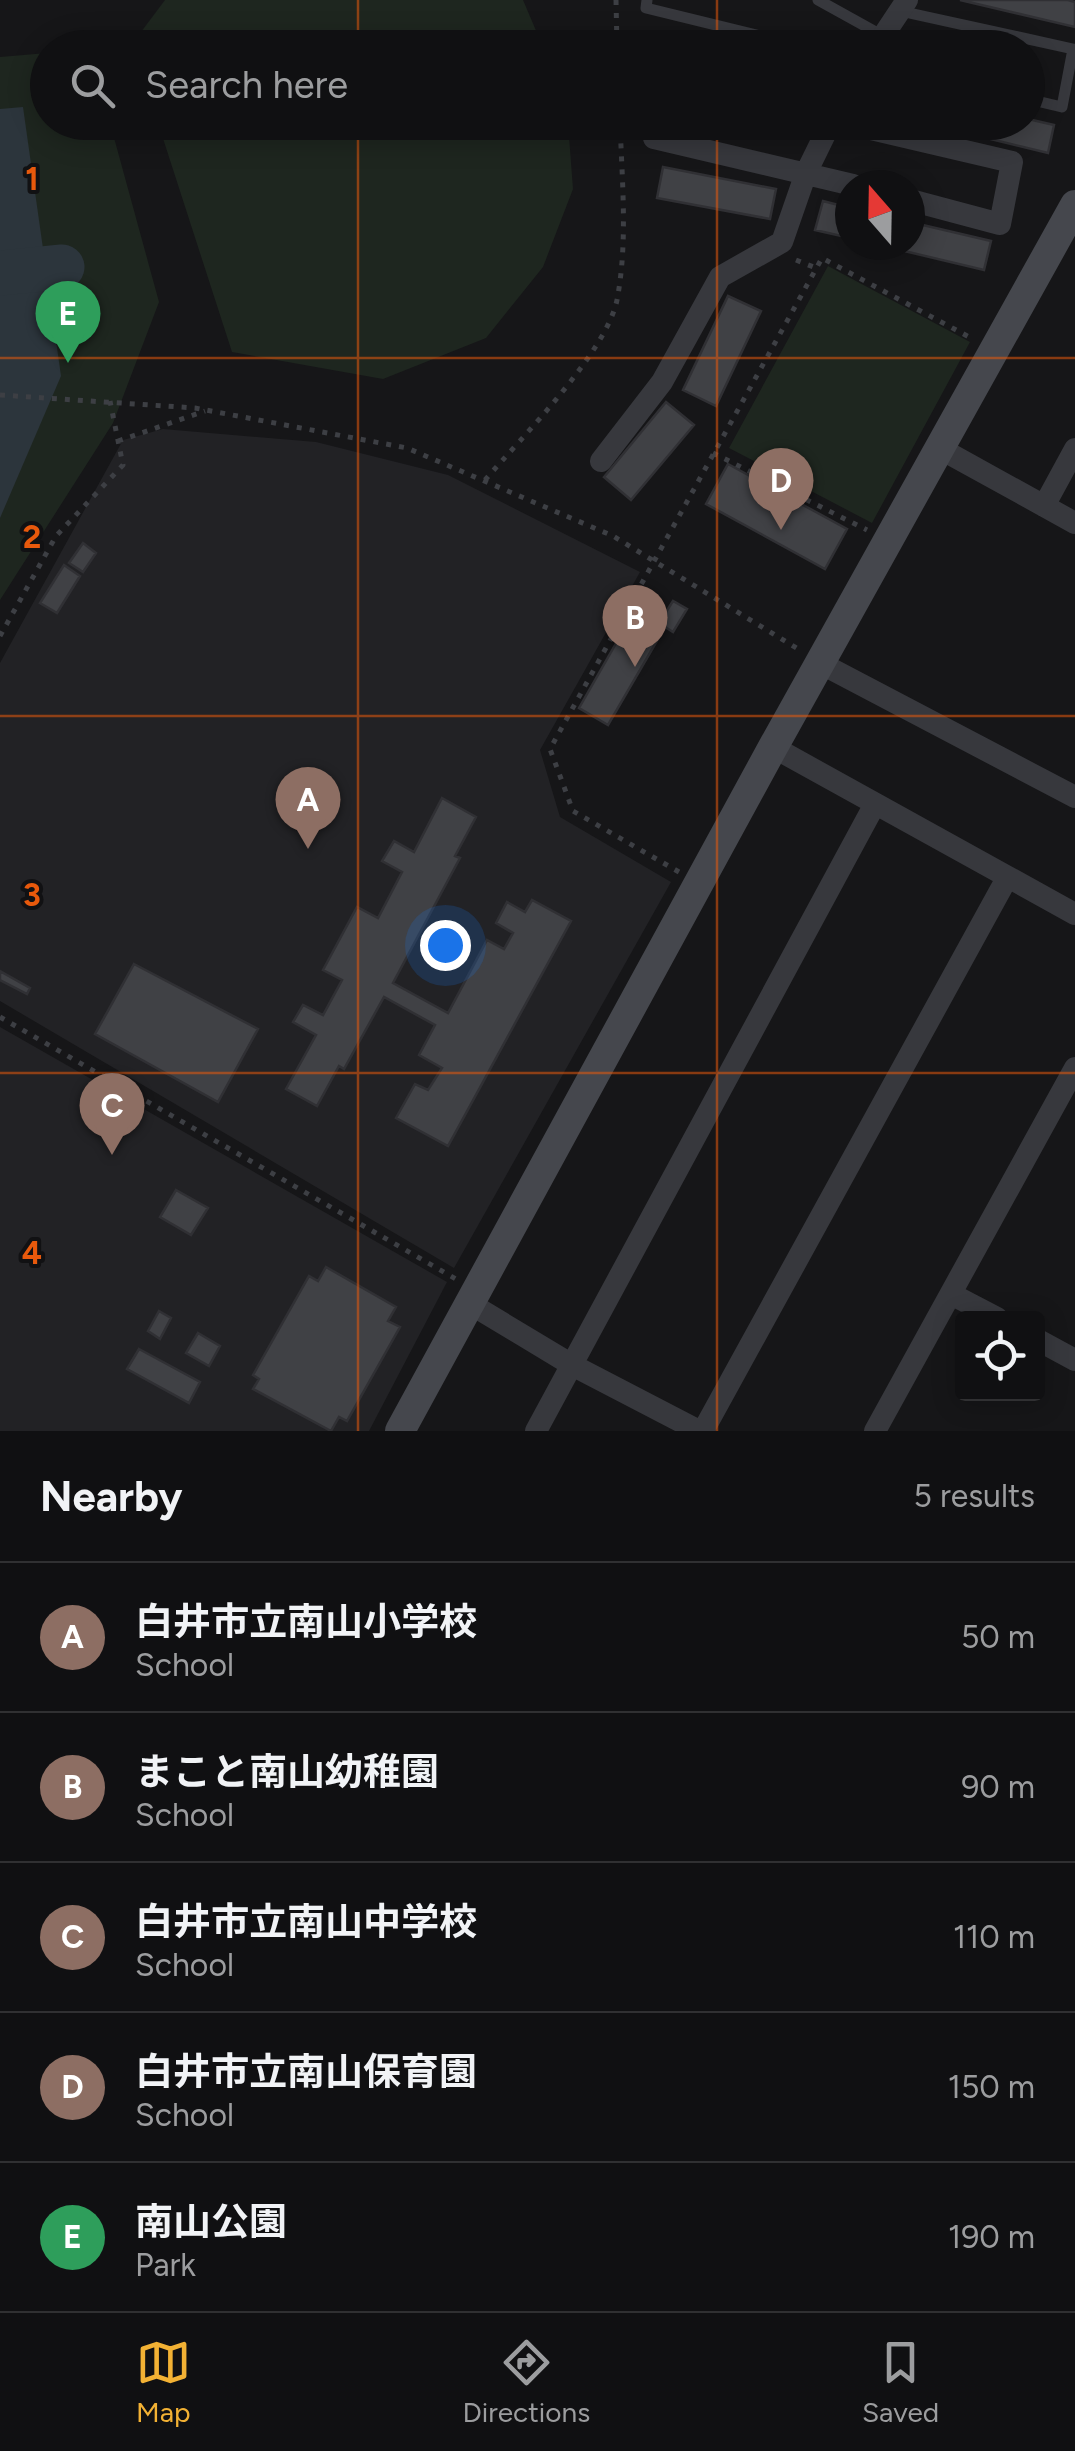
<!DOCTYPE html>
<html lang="en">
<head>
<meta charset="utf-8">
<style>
  body { margin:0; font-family:Figtree,"Noto Sans JP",sans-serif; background:#1e1e20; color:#f1f3f6 }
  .controls { position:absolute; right:30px; bottom:30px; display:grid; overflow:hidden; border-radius:10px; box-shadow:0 5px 25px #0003 }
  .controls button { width:90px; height:90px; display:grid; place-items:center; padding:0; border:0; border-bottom:2px solid #303032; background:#101012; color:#f1f3f6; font:50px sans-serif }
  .compass { position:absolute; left:835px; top:170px; width:90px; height:90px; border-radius:50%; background:#101012; box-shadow:0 5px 25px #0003; rotate:340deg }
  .you { position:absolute; left:445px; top:945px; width:35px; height:35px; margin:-25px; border:8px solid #fff; border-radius:50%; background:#1a73e8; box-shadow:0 0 0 15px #1a73e833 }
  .badge { display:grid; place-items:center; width:65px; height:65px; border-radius:50%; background:#f2b134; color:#fff; font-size:32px; font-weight:700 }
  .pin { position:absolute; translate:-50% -82px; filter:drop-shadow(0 2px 5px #0008) }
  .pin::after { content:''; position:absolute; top:52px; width:35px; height:30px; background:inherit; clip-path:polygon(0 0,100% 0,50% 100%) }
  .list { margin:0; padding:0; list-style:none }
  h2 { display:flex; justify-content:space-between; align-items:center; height:130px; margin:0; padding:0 40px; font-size:42px }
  h2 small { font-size:32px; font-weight:400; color:#9c9d9f }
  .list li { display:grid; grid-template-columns:65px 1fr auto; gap:30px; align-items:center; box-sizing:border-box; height:150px; padding:0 40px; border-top:2px solid #303032 }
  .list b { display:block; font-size:38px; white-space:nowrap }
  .list p { margin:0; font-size:32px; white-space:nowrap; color:#9c9d9f }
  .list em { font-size:32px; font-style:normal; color:#9c9d9f }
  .icon { flex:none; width:55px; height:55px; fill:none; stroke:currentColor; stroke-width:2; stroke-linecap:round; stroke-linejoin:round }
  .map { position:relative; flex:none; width:1075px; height:1431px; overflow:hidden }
  .search { position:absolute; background:#101012; box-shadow:0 5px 25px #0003; left:30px; right:30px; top:30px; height:110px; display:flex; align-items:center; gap:25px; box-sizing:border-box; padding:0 35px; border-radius:55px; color:#9c9d9f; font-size:38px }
  .sheet { height:880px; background:#101012 }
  nav { display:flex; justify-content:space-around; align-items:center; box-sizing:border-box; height:140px; border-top:2px solid #303032; background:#101012; font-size:28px; color:#9c9d9f }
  nav a { display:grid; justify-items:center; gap:5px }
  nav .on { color:#f2b134 }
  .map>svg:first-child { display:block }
  .built { fill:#222225 }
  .green { fill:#1e261f }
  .water { fill:#2c353c }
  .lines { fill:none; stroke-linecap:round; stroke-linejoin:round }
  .river { stroke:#2c353c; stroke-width:45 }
  .building { fill:#404145; stroke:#303034; stroke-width:2.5 }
  .path { stroke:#3d3f44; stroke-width:5; stroke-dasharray:5 8; stroke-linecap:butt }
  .lane { stroke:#37383d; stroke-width:11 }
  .street { stroke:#37383d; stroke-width:22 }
  .secondary { stroke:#45474d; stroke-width:30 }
  .grid { fill:none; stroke:#e8590c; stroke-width:2.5; stroke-opacity:0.55 }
  .grid-label { font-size:32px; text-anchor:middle; font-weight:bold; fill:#e8590c; stroke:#111113; stroke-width:8; stroke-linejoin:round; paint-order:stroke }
</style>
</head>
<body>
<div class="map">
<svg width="1075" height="1431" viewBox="0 0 1075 1431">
  <rect width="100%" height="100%" fill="#161618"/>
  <!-- built -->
  <path class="built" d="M163,429L316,442L448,475L640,572L540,750L560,817L671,882L454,1268L0,1001V663L123,440Z
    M0,1027L447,1282L369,1431H0Z"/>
  <!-- green -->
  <path class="green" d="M165,0H523L543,47H134L132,44Z
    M47,53L48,122L110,123L159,302L113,423L0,600V57Z
    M158,123H568L573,189L543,267L486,338L383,379L232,352Z
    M828,266L970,342L872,523L729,448Z"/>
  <!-- water -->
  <path class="water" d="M23,107L61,376L0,518V109Z"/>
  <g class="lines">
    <!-- river -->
    <path class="river" d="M0,273L62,267"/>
  </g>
  <!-- building -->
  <path class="building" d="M960,0H1068L1075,2V27Z
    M653,34L710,48H650Z
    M1028,119L1054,125L1048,153L921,122H1028Z
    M663,167L776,189L770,219L657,198Z
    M823,201L850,208V238L815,230Z
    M910,222L991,241L984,270L879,245H910Z
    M728,296L761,311L716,406L683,390Z
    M666,402L694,425L631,500L604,477Z
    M728,464L847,529L825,569L706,504Z
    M83,543L96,553L83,572L69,563Z
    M64,565L80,576L57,613L40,603Z
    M642,598L666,612L673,601L687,609L673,632L665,627L608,725L579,708Z
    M442,798L476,817L455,856L460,858L393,983L448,1013L487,940L504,949L513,933L496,923L507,902L525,912L532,900L571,921L448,1146L396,1118L415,1084L428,1090L442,1068L419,1055L435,1025L384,997L344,1069L339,1066L317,1106L286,1089L316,1035L293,1022L303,1005L323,1015L342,980L323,970L357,907L378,918L402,872L382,861L394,841L414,852Z
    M134,964L258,1029L218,1102L95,1034Z
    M0,971L30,988L27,994L0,980Z
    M176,1190L208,1208L191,1235L160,1217Z
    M326,1267L396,1307L388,1321L400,1327L347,1421L339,1417L331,1431L253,1389L259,1379L253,1375L309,1276L318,1281Z
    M159,1311L171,1318L160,1339L148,1331Z
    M198,1333L220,1346L209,1366L186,1353Z
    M139,1349L200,1382L189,1403L127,1369Z"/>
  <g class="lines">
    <!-- path -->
    <path class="path" d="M616,0L617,48
      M796,260L816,268
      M0,395L195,408L407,448L613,536L798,649
      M118,441L205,411
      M713,453L867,530
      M485,480C522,437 606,353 617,300C628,243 622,181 620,122
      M0,636L56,536L123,465L110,401
      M679,872L573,811L550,749L822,258L971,338
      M0,1017L456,1279"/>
    <!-- lane -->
    <path class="lane" d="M647,0L646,8L809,48
      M818,0L883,36
      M900,11L1073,49L1062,107L1028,99"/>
    <!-- street -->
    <path class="street" d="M875,48L907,0
      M658,122L654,138L853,185
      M841,122L1012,162L1000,224L910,200
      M941,449L1075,523
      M601,461L662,382L720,277L782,242L806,173L831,122
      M1044,506L1075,449
      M820,663L1075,797
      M773,747L1075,914
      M951,1294L997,1318
      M469,1303L572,1365L699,1431
      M1038,1340L1075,1360
      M536,1431L875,804
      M703,1431L1007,878
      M875,1431L1075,1068"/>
    <!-- secondary -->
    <path class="secondary" d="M400,1431L773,747L1075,205"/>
  </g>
  <!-- grid -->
  <path class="grid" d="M358,0V48M717,0V48M358,122V1431M717,122V1431M0,358H1075M0,716H1075M0,1073H1075"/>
  <g class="grid-label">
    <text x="32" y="190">1</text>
    <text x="32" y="548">2</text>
    <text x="32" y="906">3</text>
    <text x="32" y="1264">4</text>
  </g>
</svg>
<div class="controls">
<button><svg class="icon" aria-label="locate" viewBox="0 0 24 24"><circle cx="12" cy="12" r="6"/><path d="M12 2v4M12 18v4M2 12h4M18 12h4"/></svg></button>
</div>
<svg class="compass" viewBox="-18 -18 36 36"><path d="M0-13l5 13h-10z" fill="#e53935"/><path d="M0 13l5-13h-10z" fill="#9c9d9f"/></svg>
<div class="you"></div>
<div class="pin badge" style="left:308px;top:849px;background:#8d6e63">A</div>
<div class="pin badge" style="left:635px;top:667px;background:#8d6e63">B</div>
<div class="pin badge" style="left:112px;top:1155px;background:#8d6e63">C</div>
<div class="pin badge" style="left:781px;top:530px;background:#8d6e63">D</div>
<div class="pin badge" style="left:68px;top:363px;background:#2e9e5b">E</div>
<div class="search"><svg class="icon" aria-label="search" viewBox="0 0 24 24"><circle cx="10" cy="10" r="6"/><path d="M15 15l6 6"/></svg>Search here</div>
</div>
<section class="sheet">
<h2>Nearby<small>5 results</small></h2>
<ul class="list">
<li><span class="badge" style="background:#8d6e63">A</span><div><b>白井市立南山小学校</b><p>School</p></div><em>50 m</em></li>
<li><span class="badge" style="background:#8d6e63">B</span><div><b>まこと南山幼稚園</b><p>School</p></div><em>90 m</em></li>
<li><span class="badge" style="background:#8d6e63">C</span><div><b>白井市立南山中学校</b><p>School</p></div><em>110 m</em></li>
<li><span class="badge" style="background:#8d6e63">D</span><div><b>白井市立南山保育園</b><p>School</p></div><em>150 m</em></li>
<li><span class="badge" style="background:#2e9e5b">E</span><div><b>南山公園</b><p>Park</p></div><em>190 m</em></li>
</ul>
</section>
<nav>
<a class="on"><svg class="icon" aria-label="map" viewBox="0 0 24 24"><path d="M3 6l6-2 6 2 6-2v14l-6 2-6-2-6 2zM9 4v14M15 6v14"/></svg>Map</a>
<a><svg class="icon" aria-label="directions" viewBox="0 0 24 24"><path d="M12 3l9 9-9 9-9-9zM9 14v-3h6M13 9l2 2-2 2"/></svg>Directions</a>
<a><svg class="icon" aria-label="saved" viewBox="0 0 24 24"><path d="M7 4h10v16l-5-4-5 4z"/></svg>Saved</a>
</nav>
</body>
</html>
